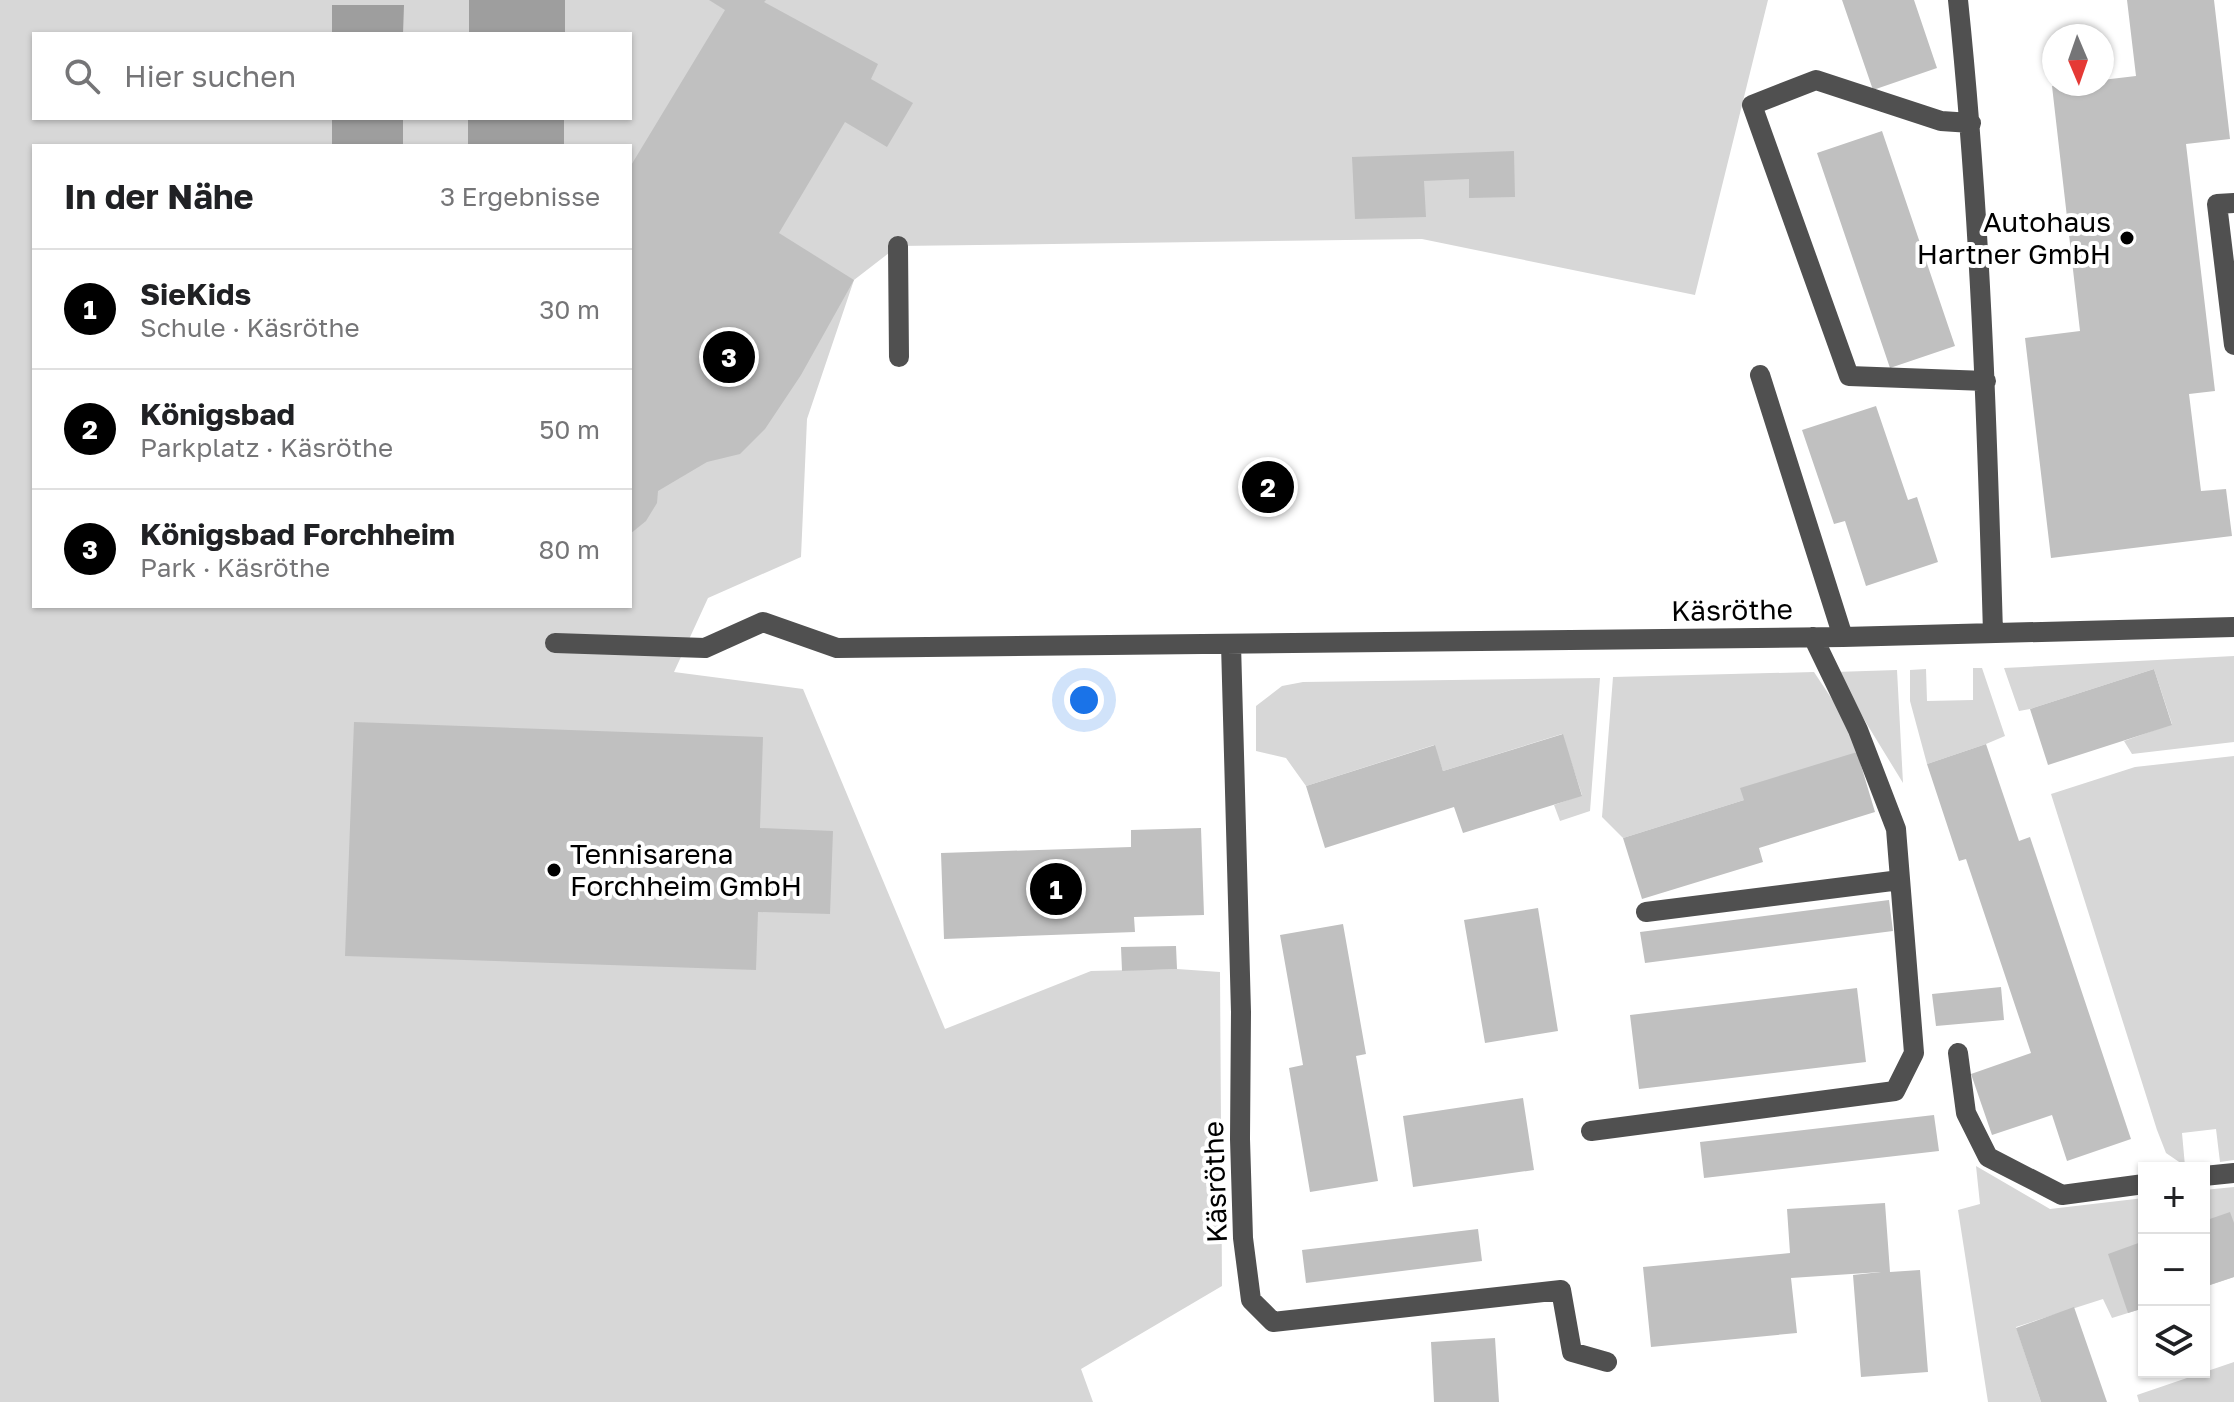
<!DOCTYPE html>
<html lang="de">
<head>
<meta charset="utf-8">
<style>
  body { margin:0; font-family:"Golos Text",sans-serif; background:#f6f6f6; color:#202124 }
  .controls { position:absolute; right:24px; bottom:24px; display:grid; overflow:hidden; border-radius:0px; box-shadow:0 2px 6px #0004 }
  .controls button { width:72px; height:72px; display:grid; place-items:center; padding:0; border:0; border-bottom:2px solid #e0e0e0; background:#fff; color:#202124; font:40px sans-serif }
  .compass { position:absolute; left:2042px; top:24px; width:72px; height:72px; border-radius:50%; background:#fff; box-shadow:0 2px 6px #0004; rotate:178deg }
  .you { position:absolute; left:1084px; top:700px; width:28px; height:28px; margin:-20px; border:6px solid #fff; border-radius:50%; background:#1a73e8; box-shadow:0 0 0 12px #1a73e833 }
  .badge { display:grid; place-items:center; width:52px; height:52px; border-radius:50%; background:#000; color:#fff; font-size:26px; font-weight:700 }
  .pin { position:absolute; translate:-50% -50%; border:4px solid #fff; box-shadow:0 2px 8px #0006 }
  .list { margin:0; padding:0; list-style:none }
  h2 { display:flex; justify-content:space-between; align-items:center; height:104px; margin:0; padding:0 32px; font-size:34px }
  h2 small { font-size:26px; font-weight:400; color:#757577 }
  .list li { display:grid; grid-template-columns:52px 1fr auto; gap:24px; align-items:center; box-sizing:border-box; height:120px; padding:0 32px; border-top:2px solid #e0e0e0 }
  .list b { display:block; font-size:30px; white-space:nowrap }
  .list p { margin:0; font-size:26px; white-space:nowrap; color:#757577 }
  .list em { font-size:26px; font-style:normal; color:#757577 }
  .icon { flex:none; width:44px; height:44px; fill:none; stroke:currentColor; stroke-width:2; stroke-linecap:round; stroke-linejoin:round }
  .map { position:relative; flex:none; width:2234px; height:1402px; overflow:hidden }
  .search { position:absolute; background:#fff; box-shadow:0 2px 6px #0004; left:32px; top:32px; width:600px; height:88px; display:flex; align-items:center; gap:20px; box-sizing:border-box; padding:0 28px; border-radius:0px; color:#757577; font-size:30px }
  .panel { position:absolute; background:#fff; box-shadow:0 2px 6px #0004; left:32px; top:144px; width:600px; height:464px; border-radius:0px }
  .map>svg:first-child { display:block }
  .green { fill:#d7d7d7; fill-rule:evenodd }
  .water { fill:#9e9e9e }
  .building { fill:#c0c0c0 }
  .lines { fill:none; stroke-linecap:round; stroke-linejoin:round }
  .minor { stroke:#505050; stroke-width:20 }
  .poi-dot { fill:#000; stroke:#fff; stroke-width:3 }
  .labels { text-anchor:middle; stroke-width:8; stroke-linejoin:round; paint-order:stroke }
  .poi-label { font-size:28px; fill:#000; stroke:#fff; text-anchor:end }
  .street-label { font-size:28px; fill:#000; stroke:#fff }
</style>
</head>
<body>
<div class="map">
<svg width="2234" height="1402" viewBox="0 0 2234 1402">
  <rect width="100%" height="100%" fill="#fff"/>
  <!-- green -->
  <path class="green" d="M0,0H1768L1695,295L1422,239L898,246L854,280L807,419L801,557L708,598L674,672L803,689L945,1029L1091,971L1177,969L1220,972L1222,1286L1081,1369L1093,1402H0ZM34,34H630V118H34ZM34,146H630V606H34Z
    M2234,656V742L2132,754L2124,741L2172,724L2154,669L2030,709L2019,711L2004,668Z
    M1973,668H1982L2005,736L1986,744L1927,764L1910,701V670L1926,669L1927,701L1973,700Z
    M1897,670L1903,783L1835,672Z
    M1814,672L1855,734L1857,752L1744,800L1623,838L1602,817L1613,677Z
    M1600,678L1590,811L1560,821L1554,805L1582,795L1562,734L1443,771L1434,745L1306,786L1286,758L1256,751V706L1282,686L1303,682Z
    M2234,756V1160L2220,1162L2216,1129L2182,1133L2185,1166L2166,1153L2157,1130L2051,794L2135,767Z
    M1976,1166L2050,1209L2144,1198V1308L2112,1318L2103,1299L2016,1327L2041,1402H1988L1958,1210L1980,1204Z
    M2234,1187V1277L2204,1287V1190Z
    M2234,1362V1402H2139L2137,1395Z"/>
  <!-- water -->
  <path class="water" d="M469,0H565V34H469Z
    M332,5H404L403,34H332Z
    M332,118H403V146H332Z
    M468,118H564V146H468Z"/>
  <!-- building -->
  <path class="building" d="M709,0H766L764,2L878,64L871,79L913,103L887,147L845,122L779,233L854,280L801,375L765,429L740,454L707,462L658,491L657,503L646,521L630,534V167L725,10Z
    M1842,0H1914L1937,68L1873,90Z
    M2127,0H2214L2230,139L2186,144L2215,391L2189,394L2201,491L2226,489L2232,536L2051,558L2025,338L2080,331L2052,86L2102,84V80L2136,76Z
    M1882,131L1955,346L1890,368L1817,153Z
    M1514,151L1515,197L1469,198V179L1424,181L1426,217L1355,219L1352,157Z
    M1876,406L1908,500L1917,497L1938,562L1866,586L1845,521L1834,524L1802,430Z
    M2154,669L2172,725L2048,765L2030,709Z
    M354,722L763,737L760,828L833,831L830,914L758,912L756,970L345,956Z
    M1563,734L1582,796L1463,833L1454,807L1325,848L1306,786L1435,745L1443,771Z
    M1986,744L2019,841L2030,837L2131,1139L2067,1161L2052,1115L1992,1135L1971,1074L2031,1053L1966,859L1959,861L1927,764Z
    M1857,752L1875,812L1759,848L1763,862L1642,899L1623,838L1744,800L1740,788Z
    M1201,828L1204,915L1134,917L1135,932L944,939L941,853L1131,847V830Z
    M1889,900L1893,931L1645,963L1640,932Z
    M1538,908L1558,1031L1485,1043L1464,920Z
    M1343,924L1366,1054L1356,1056L1378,1181L1310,1192L1289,1068L1303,1065L1280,935Z
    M1176,946L1177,969L1122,971L1121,947Z
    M2001,987L2004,1020L1936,1026L1932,994Z
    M1857,988L1866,1062L1639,1089L1630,1015Z
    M1523,1098L1534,1170L1413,1187L1403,1116Z
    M1934,1115L1939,1151L1704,1178L1700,1142Z
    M1885,1203L1890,1272L1920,1270L1928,1372L1861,1377L1853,1275L1881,1272L1791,1278L1797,1333L1651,1347L1643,1267L1790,1253L1787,1209Z
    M2230,1212L2234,1223V1277L2204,1287V1221Z
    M1478,1229L1482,1261L1306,1283L1302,1250Z
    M2144,1241V1308L2128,1313L2108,1254Z
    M2074,1307L2107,1402H2041L2016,1328Z
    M1495,1338L1499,1402H1434L1431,1342Z"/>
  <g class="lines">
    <!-- minor -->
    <path class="minor" d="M1958,0C1980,210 1987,421 1993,633
      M1971,123L1941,121L1816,80L1752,105L1849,376L1986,381
      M2234,203L2217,204L2234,345
      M898,246L899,357
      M1760,375L1843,637
      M555,643L705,648L763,622L837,648L1843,637L2234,627
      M1231,644L1241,1012L1240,1139L1243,1238L1251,1300L1273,1322L1561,1290L1572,1352L1607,1362
      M1646,912L1900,880
      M1958,1053L1966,1113L1988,1157L2062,1195L2144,1184
      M1591,1131L1895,1091L1914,1053L1896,829L1858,730L1813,637
      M2204,1176L2234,1173"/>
  </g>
  <!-- markers -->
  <g class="poi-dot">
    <circle cx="2127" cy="238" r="8"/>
    <circle cx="554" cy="870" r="8"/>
  </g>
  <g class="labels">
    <!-- poi labels -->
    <g class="poi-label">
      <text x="2111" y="232">Autohaus<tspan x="2111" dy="32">Hartner GmbH</tspan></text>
      <text x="570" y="864" text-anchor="start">Tennisarena<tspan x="570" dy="32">Forchheim GmbH</tspan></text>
    </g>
    <!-- street labels -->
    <g class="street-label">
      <text transform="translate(1732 610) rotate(-1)" y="10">Käsröthe</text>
      <text transform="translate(1215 1182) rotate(-92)" y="10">Käsröthe</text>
    </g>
  </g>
</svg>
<div class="controls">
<button>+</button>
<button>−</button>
<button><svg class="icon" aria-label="layers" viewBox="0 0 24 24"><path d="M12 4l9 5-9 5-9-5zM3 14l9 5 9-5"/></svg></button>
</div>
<svg class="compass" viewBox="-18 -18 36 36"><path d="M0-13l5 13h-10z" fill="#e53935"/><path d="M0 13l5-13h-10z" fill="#757577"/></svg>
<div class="you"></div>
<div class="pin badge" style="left:1056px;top:889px">1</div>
<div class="pin badge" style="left:1268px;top:487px">2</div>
<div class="pin badge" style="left:729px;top:357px">3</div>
<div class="search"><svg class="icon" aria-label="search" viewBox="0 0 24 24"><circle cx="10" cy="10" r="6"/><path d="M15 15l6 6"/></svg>Hier suchen</div>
<section class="panel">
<h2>In der Nähe<small>3 Ergebnisse</small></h2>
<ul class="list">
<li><span class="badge">1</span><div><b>SieKids</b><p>Schule · Käsröthe</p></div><em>30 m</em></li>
<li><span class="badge">2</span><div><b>Königsbad</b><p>Parkplatz · Käsröthe</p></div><em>50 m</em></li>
<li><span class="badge">3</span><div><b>Königsbad Forchheim</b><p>Park · Käsröthe</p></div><em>80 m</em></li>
</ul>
</section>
</div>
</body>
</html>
